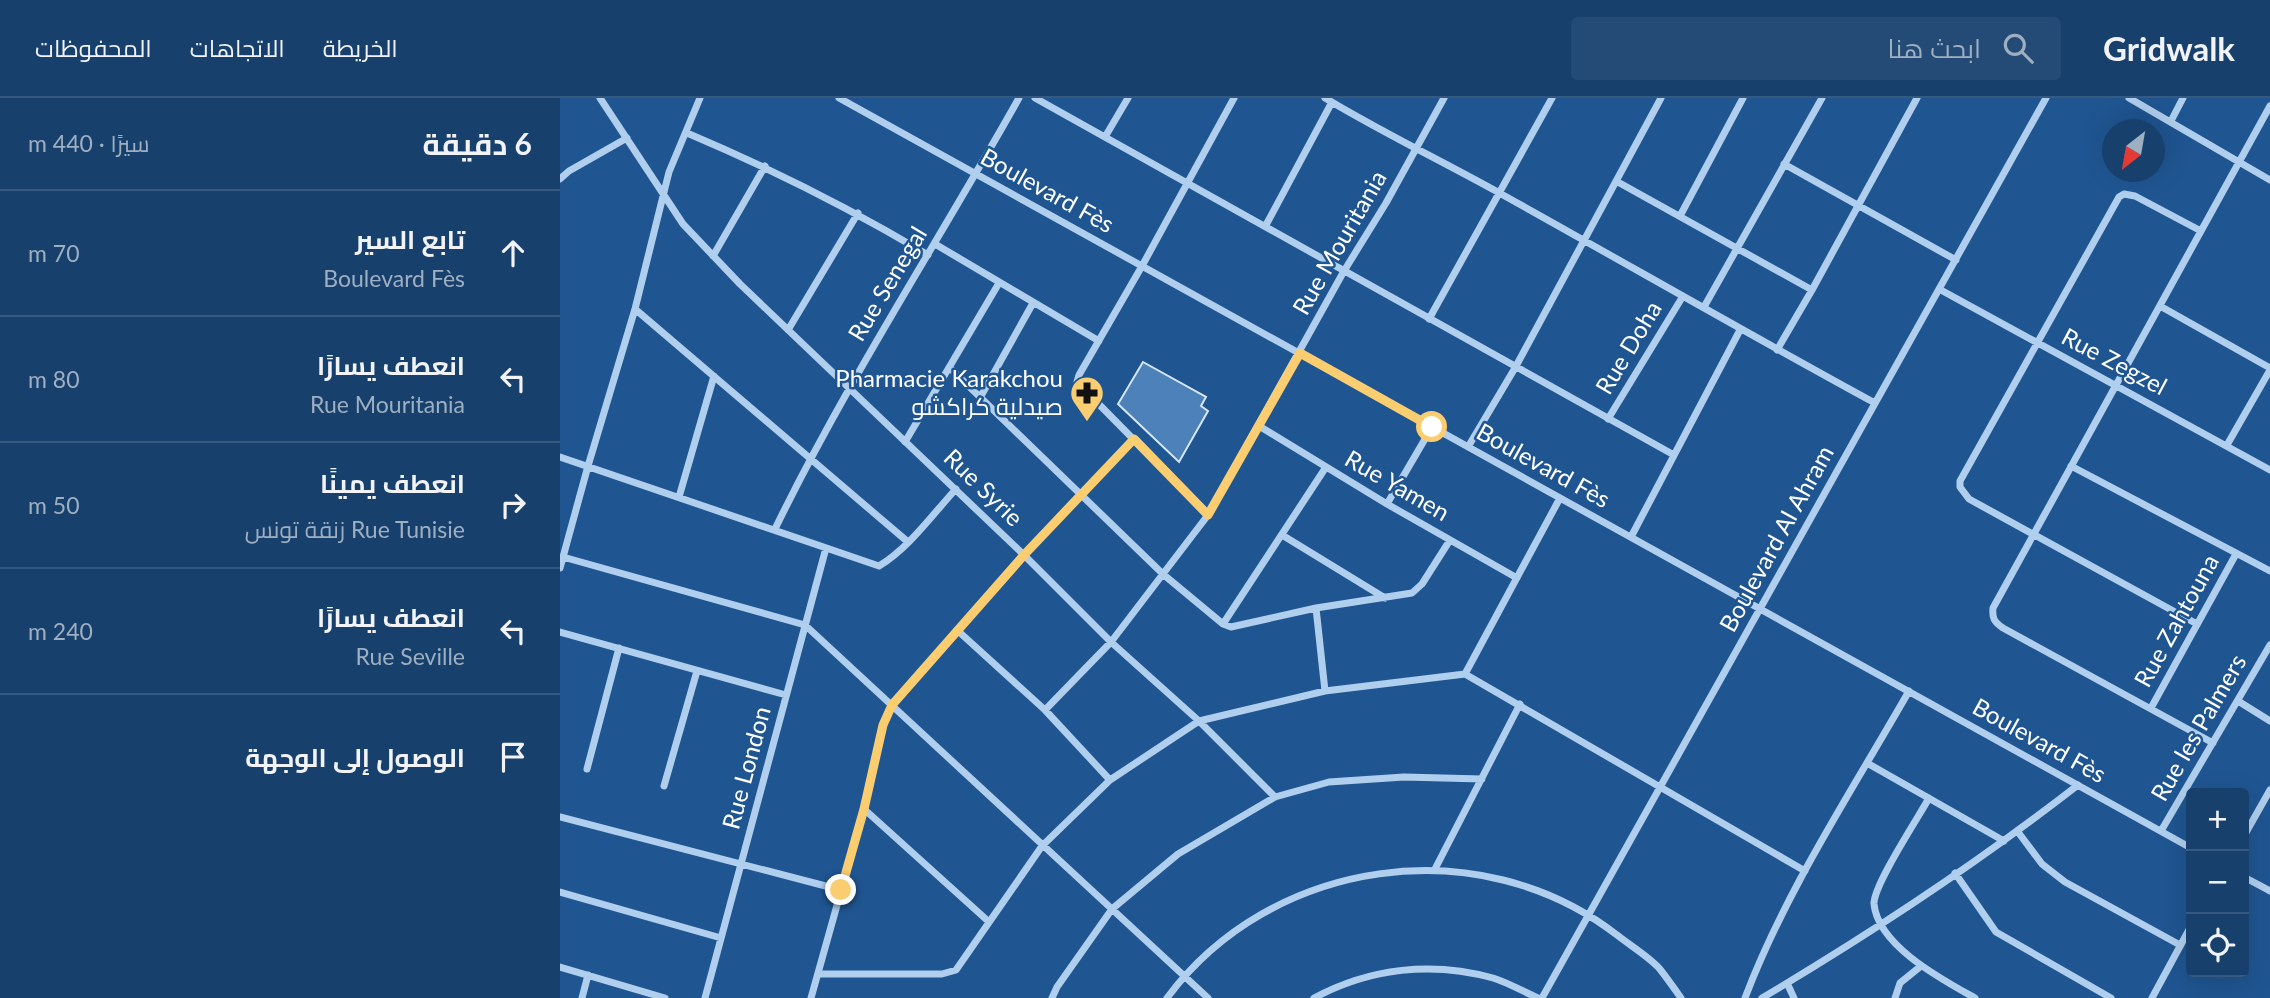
<!DOCTYPE html>
<html lang="ar">
<head>
<meta charset="utf-8">
<style>
  body { margin:0; font-family:Lato,Cairo,sans-serif; background:#244b75; color:#f1f3f6; direction:rtl }
  .controls { position:absolute; right:21px; bottom:21px; display:grid; overflow:hidden; border-radius:7px; box-shadow:0 7px 28px #0002 }
  .controls button { width:63px; height:63px; display:grid; place-items:center; padding:0; border:0; border-bottom:2px solid #365980; background:#17406d; color:#f1f3f6; font:35px sans-serif }
  .compass { position:absolute; left:1542px; top:21px; width:63px; height:63px; border-radius:50%; background:#17406d; box-shadow:0 7px 28px #0002; rotate:211deg }
  .stop { position:absolute; width:21px; height:21px; margin:-16px; border:5px solid #fbcd71; border-radius:50%; background:#fff }
  .stop.end { background:#fbcd71; border-color:#fff; box-shadow:0 2px 7px #0008 }
  .list { margin:0; padding:0; list-style:none }
  h2 { display:flex; justify-content:space-between; align-items:center; height:91px; margin:0; padding:0 28px; font-size:30px }
  h2 small { font-size:23px; font-weight:400; color:#9eafc2 }
  .list li { display:grid; grid-template-columns:46px 1fr auto; gap:21px; align-items:center; box-sizing:border-box; height:126px; padding:0 28px; border-top:2px solid #365980 }
  .list b { display:block; font-size:26px; white-space:nowrap }
  .list p { margin:0; font-size:23px; white-space:nowrap; color:#9eafc2 }
  .list em { font-size:23px; font-style:normal; color:#9eafc2 }
  .icon { flex:none; width:38px; height:38px; fill:none; stroke:currentColor; stroke-width:2; stroke-linecap:round; stroke-linejoin:round }
  .map { position:relative; flex:none; width:1710px; height:900px; overflow:hidden; direction:ltr }
  header { display:flex; align-items:center; gap:42px; box-sizing:border-box; height:98px; padding:0 35px; background:#17406d; border-bottom:2px solid #365980 }
  header strong { font-size:33px }
  nav { display:flex; gap:38px; margin-inline-start:auto; font-size:24px }
  .search { width:490px; height:63px; background:#244b75; display:flex; align-items:center; gap:18px; box-sizing:border-box; padding:0 24px; border-radius:7px; color:#9eafc2; font-size:26px }
  main { display:flex }
  aside { flex:1; background:#17406d }
  .map>svg:first-child { display:block }
  .building { fill:#4c81b9; stroke:#d6e7fa; stroke-width:2 }
  .lines { fill:none; stroke-linecap:round; stroke-linejoin:round }
  .street { stroke:#b0ceed; stroke-width:7 }
  .route { stroke:#fbcd71; stroke-width:9 }
  .labels { text-anchor:middle; stroke-width:5; stroke-linejoin:round; paint-order:stroke }
  .street-label { font-size:24px; fill:#fff; stroke:#1f5591 }
  .poi-label { font-size:24px; fill:#fff; stroke:#1f5591; text-anchor:end }
</style>
</head>
<body>
<header>
<strong>Gridwalk</strong>
<div class="search"><svg class="icon" aria-label="search" viewBox="0 0 24 24"><circle cx="10" cy="10" r="6"/><path d="M15 15l6 6"/></svg>ابحث هنا</div>
<nav><a>الخريطة</a><a>الاتجاهات</a><a>المحفوظات</a></nav>
</header>
<main>
<div class="map">
<svg width="1710" height="900" viewBox="0 0 1710 900">
  <rect width="100%" height="100%" fill="#1f5591"/>
  <!-- building -->
  <path class="building" d="M583,264L646,299L641,308L648,313L619,364L558,306Z"/>
  <g class="lines">
    <!-- street -->
    <path class="street" d="M40,0L123,126L180,186L464,457L551,544L639,623L715,699
      M279,0L1631,750
      M475,0L1114,357
      M765,0C823,35 884,64 943,97C1067,166 1190,237 1315,305
      M1569,0L1710,82
      M1611,23L1623,0
      M127,35C212,71 288,109 368,157
      M545,39L568,0
      M1224,66L1396,162
      M0,81L9,73L67,40
      M1056,83L1252,192
      M1120,118L1183,0
      M706,127L772,4
      M375,146L539,243
      M153,158L205,68
      M1379,191L1710,372
      M1600,208L1710,270
      M1144,209L1262,0
      M75,211L348,444
      M869,221L992,0
      M228,232L298,115
      M1217,252L1252,192L1357,0
      M390,270L604,477L663,526L671,529L756,510L852,495L862,486L890,442
      M421,298L473,205
      M1048,321L1123,198
      M699,328L827,406L957,480
      M345,344L439,185
      M1667,347L1710,272
      M908,349L955,270L1101,0
      M0,359L319,468C349,450 372,417 396,391
      M1511,368L1710,473
      M119,399L154,278
      M827,406L872,329
      M648,417L517,284L519,277L582,168L674,0
      M215,431C287,283 378,144 459,0
      M722,437L825,500
      M1071,439L1180,232
      M3,459L245,527L648,900
      M0,470L28,368L75,211L109,74L140,0
      M756,510L765,593
      M663,526L766,369
      M1637,526L1409,401L1400,389V383L1559,99L1564,96L1575,98L1641,133
      M397,532L485,612L550,682
      M0,534L226,597
      M905,576L1000,400
      M1678,603L1710,623
      M1591,610L1676,456
      M485,612L551,544L648,417L784,173L826,105L884,0
      M1653,645L1443,530C1434,524 1432,520 1433,510L1710,8
      M1307,665L1444,743
      M27,671L59,550
      M104,688L137,573
      M1369,700C1358,720 1313,788 1314,806C1318,848 1383,882 1415,900
      M304,711L428,823
      M0,719L281,792
      M1601,733L1710,547
      M1458,734L1482,766L1505,784L1620,847
      M1684,738L1710,692
      M875,771L960,606
      M1395,775L1436,834L1551,900
      M1684,779L1710,793
      M0,794L161,840
      M0,869L105,900
      M258,876H382L396,872L482,748L550,682L639,623L765,593L905,576L1245,773
      M1227,885L1234,900
      M22,900L28,877
      M145,900L266,450
      M251,900L304,711L323,627L332,607L464,457L574,341
      M492,900L497,889L552,811L618,756L715,699L769,684L844,679L922,681
      M607,900C711,760 919,730 1057,837C1071,848 1088,858 1099,870C1107,880 1114,890 1121,900
      M754,900C810,870 872,863 933,880C949,885 964,894 978,900
      M982,900L1486,0
      M1185,900C1226,792 1292,693 1349,593
      M1202,900C1310,836 1419,764 1518,687
      M1335,900L1340,885L1361,868
      M1592,900L1631,828"/>
  </g>
  <g class="lines">
    <!-- route -->
    <path class="route" d="M281,792L304,711L323,627L332,607L464,457L574,341L648,417L740,255L872,329"/>
  </g>
  <!-- icons -->
  <defs>
    <g id="pharmacy-pin" transform="scale(1.75)"><path d="M0 17L-7.5 6A9.5 9.5 0 1 1 7.5 6Z" fill="#fbcd71" stroke="#1f5591"/><path d="M-2-6h4v4h4v4h-4v4h-4v-4h-4v-4h4Z" fill="#111"/></g>
  </defs>
  <g fill-rule="evenodd">
    <use href="#pharmacy-pin" x="527" y="295"/>
  </g>
  <g class="labels">
    <!-- street labels -->
    <g class="street-label">
      <text transform="translate(487 93) rotate(29)" y="8">Boulevard Fès</text>
      <text transform="translate(780 145) rotate(-60)" y="8">Rue Mouritania</text>
      <text transform="translate(328 186) rotate(-59)" y="8">Rue Senegal</text>
      <text transform="translate(1069 250) rotate(-59)" y="8">Rue Doha</text>
      <text transform="translate(1554 264) rotate(28)" y="8">Rue Zegzel</text>
      <text transform="translate(983 368) rotate(29)" y="8">Boulevard Fès</text>
      <text transform="translate(837 388) rotate(30)" y="8">Rue Yamen</text>
      <text transform="translate(423 390) rotate(44)" y="8">Rue Syrie</text>
      <text transform="translate(1217 441) rotate(-61)" y="8">Boulevard Al Ahram</text>
      <text transform="translate(1617 523) rotate(-61)" y="8">Rue Zahtouna</text>
      <text transform="translate(1639 630) rotate(-60)" y="8">Rue les Palmers</text>
      <text transform="translate(1479 643) rotate(29)" y="8">Boulevard Fès</text>
      <text transform="translate(187 670) rotate(-75)" y="8">Rue London</text>
    </g>
    <!-- poi labels -->
    <g class="poi-label">
      <text x="503" y="289">Pharmacie Karakchou<tspan x="503" dy="28">صيدلية كراكشو</tspan></text>
    </g>
  </g>
</svg>
<div class="controls">
<button>+</button>
<button>−</button>
<button><svg class="icon" aria-label="locate" viewBox="0 0 24 24"><circle cx="12" cy="12" r="6"/><path d="M12 2v4M12 18v4M2 12h4M18 12h4"/></svg></button>
</div>
<svg class="compass" viewBox="-18 -18 36 36"><path d="M0-13l5 13h-10z" fill="#e53935"/><path d="M0 13l5-13h-10z" fill="#9eafc2"/></svg>
<div class="stop" style="left:872px;top:329px"></div>
<div class="stop end" style="left:281px;top:792px"></div>
</div>
<aside>
<h2>6 دقيقة<small>سيرًا · 440 m</small></h2>
<ul class="list">
<li><svg class="icon" aria-label="ahead" viewBox="0 0 24 24"><path d="M12 20V5M6 11l6-6 6 6"/></svg><div><b>تابع السير</b><p>Boulevard Fès</p></div><em>70 m</em></li>
<li><svg class="icon" aria-label="left" viewBox="0 0 24 24"><path d="M17 20v-9H6M10 6l-5 5 5 5"/></svg><div><b>انعطف يسارًا</b><p>Rue Mouritania</p></div><em>80 m</em></li>
<li><svg class="icon" aria-label="right" viewBox="0 0 24 24"><path d="M7 20v-9h11M14 6l5 5-5 5"/></svg><div><b>انعطف يمينًا</b><p>Rue Tunisie زنقة تونس</p></div><em>50 m</em></li>
<li><svg class="icon" aria-label="left" viewBox="0 0 24 24"><path d="M17 20v-9H6M10 6l-5 5 5 5"/></svg><div><b>انعطف يسارًا</b><p>Rue Seville</p></div><em>240 m</em></li>
<li><svg class="icon" aria-label="arrive" viewBox="0 0 24 24"><path d="M6 21V4h12l-3 4 3 4H6"/></svg><div><b>الوصول إلى الوجهة</b></div></li>
</ul>
</aside>
</main>
</body>
</html>
